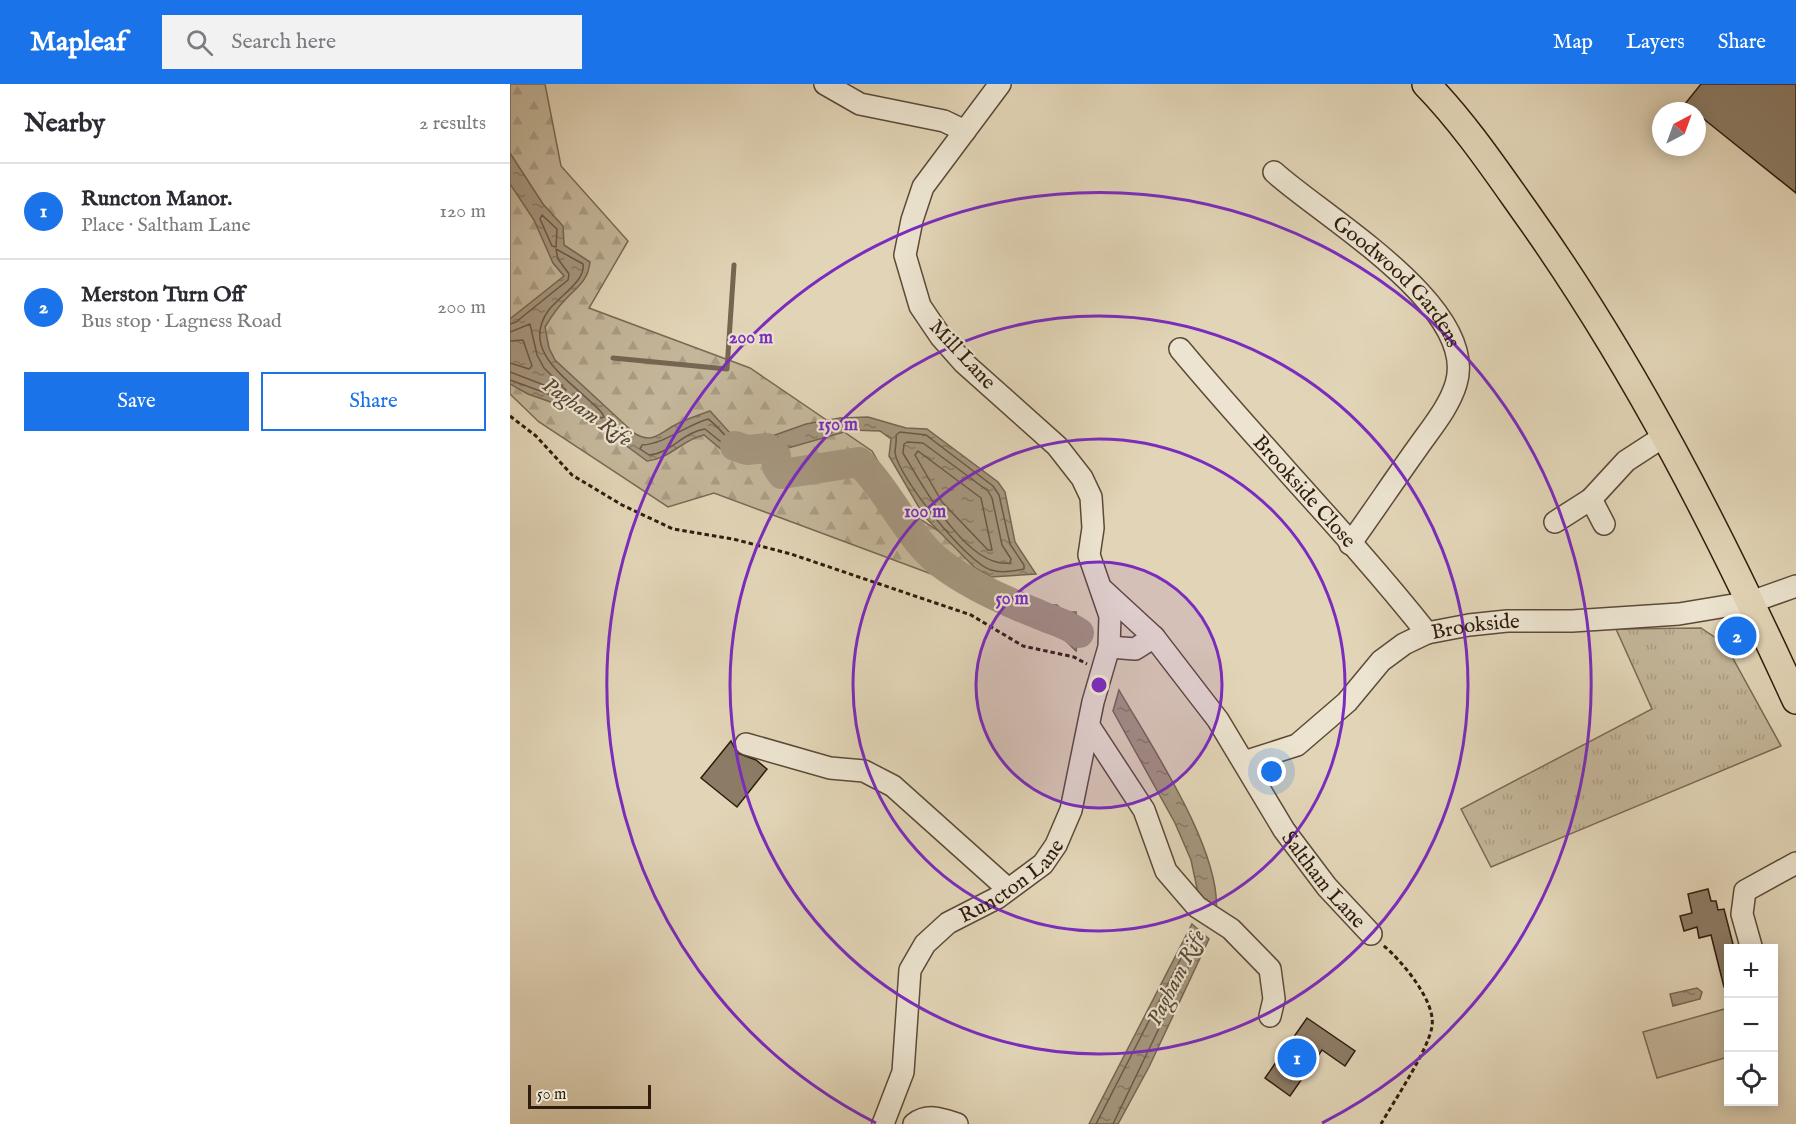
<!DOCTYPE html>
<html lang="en">
<head>
<meta charset="utf-8">
<style>
  body { margin:0; font-family:"IM FELL English",serif; background:#f2f2f3; color:#2b2b33 }
  .controls { position:absolute; right:18px; bottom:18px; display:grid; overflow:hidden; border-radius:0px; box-shadow:0 3px 15px #0003 }
  .controls button { width:54px; height:54px; display:grid; place-items:center; padding:0; border:0; border-bottom:2px solid #e1e1e2; background:#fff; color:#2b2b33; font:30px sans-serif }
  .compass { position:absolute; left:1142px; top:18px; width:54px; height:54px; border-radius:50%; background:#fff; box-shadow:0 3px 15px #0003; rotate:41deg }
  .scale { position:absolute; left:18px; bottom:15px; width:123px; box-sizing:border-box; padding-left:6px; border:3px solid #2f1c0e; border-top:0; font-size:16px; line-height:21px; white-space:nowrap; color:#2f1c0e; -webkit-text-stroke:4px #ece4d0; paint-order:stroke }
  .you { position:absolute; left:762px; top:688px; width:21px; height:21px; margin:-15px; border:4px solid #fff; border-radius:50%; background:#1a73e8; box-shadow:0 0 0 9px #1a73e833 }
  .badge { display:grid; place-items:center; width:39px; height:39px; border-radius:50%; background:#1a73e8; color:#fff; font-size:20px; font-weight:700 }
  .pin { position:absolute; translate:-50% -50%; border:3px solid #fff; box-shadow:0 2px 6px #0006 }
  .list { margin:0; padding:0; list-style:none }
  h2 { display:flex; justify-content:space-between; align-items:center; height:78px; margin:0; padding:0 24px; font-size:26px }
  h2 small { font-size:20px; font-weight:400; color:#7c7c81 }
  .list li { display:grid; grid-template-columns:39px 1fr auto; gap:18px; align-items:center; box-sizing:border-box; height:96px; padding:0 24px; border-top:2px solid #e1e1e2 }
  .list b { display:block; font-size:22px; white-space:nowrap }
  .list p { margin:0; font-size:20px; white-space:nowrap; color:#7c7c81 }
  .list em { font-size:20px; font-style:normal; color:#7c7c81 }
  .actions { display:flex; gap:12px; padding:18px 24px }
  .actions a { flex:1; padding:14px 0; border:2px solid #1a73e8; border-radius:0px; text-align:center; font-size:21px; color:#1a73e8 }
  .actions .main { background:#1a73e8; color:#fff }
  .icon { flex:none; width:33px; height:33px; fill:none; stroke:currentColor; stroke-width:2; stroke-linecap:round; stroke-linejoin:round }
  .map { position:relative; flex:none; width:1286px; height:1040px; overflow:hidden }
  header { display:flex; align-items:center; gap:36px; box-sizing:border-box; height:84px; padding:0 30px; background:#1a73e8; color:#fff }
  header strong { font-size:28px }
  nav { display:flex; gap:33px; margin-inline-start:auto; font-size:21px }
  .search { width:420px; height:54px; background:#f2f2f3; display:flex; align-items:center; gap:15px; box-sizing:border-box; padding:0 21px; border-radius:0px; color:#7c7c81; font-size:22px }
  main { display:flex }
  aside { flex:1; background:#fff }
  .map>svg:first-child { display:block }
  .grass { fill:url(#grass-tufts); stroke:#7a6954; stroke-width:1.5 }
  .forest { fill:url(#forest-firs); stroke:#7a6954; stroke-width:1.5 }
  .pitch { fill:#c4b69a; stroke:#7a6954; stroke-width:1.5 }
  .water { fill:url(#water-ripples); stroke:#766551; stroke-width:1.5 }
  .lines { fill:none; stroke-linecap:round; stroke-linejoin:round }
  .shore { stroke:#6a5946; stroke-width:1.5 }
  .stream { stroke:#766551; stroke-width:5 }
  .river { stroke:#a5967e; stroke-width:30 }
  .building { fill:#8c7c66; stroke:#2f1c0e; stroke-width:1.5 }
  .minor-casing { stroke:#5c4a38; stroke-width:24 }
  .major-casing { stroke:#2f1c0e; stroke-width:30 }
  .path { stroke:#2f1c0e; stroke-width:3; stroke-dasharray:4.5 3; stroke-linecap:butt }
  .minor { stroke:#ece4d0; stroke-width:21 }
  .major { stroke:#e2d5b7; stroke-width:27 }
  .ring { fill:none; stroke:#7b2cbf; stroke-width:3 }
  .labels { text-anchor:middle; stroke-width:4.5; stroke-linejoin:round; paint-order:stroke }
  .street-label { font-size:21px; fill:#2f1c0e; stroke:#ece4d0 }
  .water-label { font-size:22px; font-style:italic; fill:#584735; stroke:#ece4d0 }
  .centre { fill:#7b2cbf; stroke:#ece4d0; stroke-width:3 }
  .ring-label { font-size:18px; text-anchor:middle; font-weight:bold; fill:#7b2cbf; stroke:#ece4d0; stroke-width:4.5; stroke-linejoin:round; paint-order:stroke }
</style>
</head>
<body>
<header>
<strong>Mapleaf</strong>
<div class="search"><svg class="icon" aria-label="search" viewBox="0 0 24 24"><circle cx="10" cy="10" r="6"/><path d="M15 15l6 6"/></svg>Search here</div>
<nav><a>Map</a><a>Layers</a><a>Share</a></nav>
</header>
<main>
<aside>
<h2>Nearby<small>2 results</small></h2>
<ul class="list">
<li><span class="badge">1</span><div><b>Runcton Manor.</b><p>Place · Saltham Lane</p></div><em>120 m</em></li>
<li><span class="badge">2</span><div><b>Merston Turn Off</b><p>Bus stop · Lagness Road</p></div><em>200 m</em></li>
</ul>
<div class="actions"><a class="main">Save</a><a>Share</a></div>
</aside>
<div class="map">
<svg width="1286" height="1040" viewBox="0 0 1286 1040">
  <defs>
    <pattern id="grass-tufts" width="24" height="20" patternUnits="userSpaceOnUse" patternTransform="scale(1.5)"><rect width="24" height="20" fill="#c4b69a"/><path d="M3 7l-1-3M5 7V3M7 7l1-3M15 17l-1-3M17 17v-4M19 17l1-3" fill="none" stroke="#a99c84"/></pattern>
    <pattern id="forest-firs" width="22" height="20" patternUnits="userSpaceOnUse" patternTransform="scale(1.5)"><rect width="22" height="20" fill="#c4b69a"/><path d="M5 1l3.5 6h-7zM16 11l3.5 6h-7z" fill="#a99c84"/></pattern>
    <pattern id="water-ripples" width="26" height="14" patternUnits="userSpaceOnUse" patternTransform="scale(1.5)"><rect width="26" height="14" fill="#a5967e"/><path d="M2 4q2-2 4 0t4 0M15 11q2-2 4 0t4 0" fill="none" stroke="#877a66"/></pattern>
  </defs>
  <rect width="100%" height="100%" fill="#e2d5b7"/>
  <filter id="stains"><feTurbulence type="fractalNoise" baseFrequency=".00333" numOctaves="4"/><feColorMatrix values="0 0 0 0 .2 0 0 0 0 .09 0 0 0 0 .02 0 0 0 .5 -.17"/></filter>
  <radialGradient id="worn" r=".72"><stop offset=".6" stop-color="#630" stop-opacity="0"/><stop offset="1" stop-color="#630" stop-opacity=".3"/></radialGradient>
  <!-- grass -->
  <path class="grass" d="M1191,544L1215,560L1271,662L981,783L951,725L1142,625L1106,545Z"/>
  <!-- forest -->
  <path class="forest" d="M0,0H35L51,82L118,157L79,224L240,284L362,367L396,426L475,477L467,507L204,409L158,423L29,338L0,310Z"/>
  <!-- pitch -->
  <path class="pitch" d="M1218,924V973L1147,994L1133,948Z"/>
  <!-- water -->
  <path class="water" d="M0,69L33,120L53,142L54,161L80,178C78,197 67,203 55,216C47,224 41,233 35,243L39,264L45,276L124,349C143,361 149,349 167,340C177,335 189,331 200,327L220,349L233,358L248,357L296,340L330,334L358,333L396,344L417,345L488,398L495,408L505,458L526,490L481,493L465,484L414,432L379,372L381,355L370,347L341,346L233,377L218,371L194,351C173,355 160,375 137,377L72,329L18,310L0,300V235L54,192L43,179L24,136L0,100Z
    M537,521H547L554,528H566L569,549L566,567L540,541L531,537Z
    M609,606C640,660 713,768 706,829L688,809L681,776L665,739L603,627Z
    M682,840L699,855L639,983L608,1040H579Z
    M1187,904L1192,908L1190,915L1163,922L1160,910Z"/>
  <g class="lines">
    <!-- shore -->
    <path class="shore" d="M32,131L47,145L46,163L42,162L30,135Z
      M0,240L6,238L58,196L59,190L48,175L46,165L73,180C76,197 48,213 38,227C11,266 56,294 82,319C87,324 92,327 94,333L91,334L74,323L0,296
      M0,248L20,240L27,271L34,284L56,306L52,308L0,288
      M0,257L13,256L22,282L19,285L0,279
      M198,335C212,344 219,363 238,364L239,369L233,371L221,366L195,345C173,348 160,370 139,371L130,365L132,361C154,360 175,342 198,335Z
      M390,348L416,351L483,402L489,411L500,460L514,481V485C505,487 490,489 481,486C457,479 389,394 385,369C385,363 387,357 386,351Z
      M397,358L413,359L478,407L482,414L492,461L501,475L500,479C457,485 412,401 393,369L394,360Z
      M408,367L471,414L482,466H478L432,418L405,371Z
      M544,527L551,534L561,536L562,550H558L540,533V528Z
      M586,1040L682,853L686,852L690,859L603,1040"/>
    <!-- stream -->
    <path class="stream" d="M103,274L217,285L224,181"/>
    <!-- river -->
    <path class="river" d="M225,362L237,366L257,364L266,372L267,383L272,390L349,378C382,410 398,457 437,484C464,503 497,518 528,530C543,537 556,539 569,549"/>
  </g>
  <!-- building -->
  <path class="building" d="M1191,0H1286V109L1175,20Z
    M221,657L227,669L246,676L257,685L227,723L191,694Z
    M1198,805L1201,817H1206L1208,826L1214,825L1224,864H1218V903H1214L1201,851L1189,854L1187,843L1174,847L1170,832L1182,829L1178,810Z
    M797,934L845,967L835,982L812,966L780,1012L755,994Z"/>
  <g class="lines">
    <!-- minor casing -->
    <g class="minor-casing">
      <g id="minor">
        <path d="M315,0L350,20L434,37L455,47"/>
        <path id="s1" d="M764,88C812,132 970,223 946,300C939,323 922,343 908,363C885,395 863,428 840,460"/>
        <path id="s2" d="M670,265C750,361 839,451 917,549"/>
        <path d="M1081,415L1094,440"/>
        <path d="M1045,438L1081,415L1116,377L1156,351"/>
        <path id="s3" d="M593,506L644,553L708,636L774,746L817,803L861,850"/>
        <path d="M599,563L625,565L644,553"/>
        <path d="M579,642L634,726L656,787L687,823L721,845L760,885L764,915L760,932"/>
        <path d="M236,660L320,684L354,687L383,702L498,805"/>
        <path id="s4" d="M734,678L787,661L837,618L871,577L894,560L917,549L959,541L997,537H1062L1169,530L1241,518L1286,502"/>
        <path d="M1241,862L1232,830L1235,807L1286,779"/>
        <path id="s5" d="M373,1040L393,988L400,886L415,860L438,839L487,814L533,780L546,761L561,726L583,618L599,563L600,532L579,471L583,444L581,413L572,394L547,362L454,279L431,253L410,222L395,171L402,136L413,103L490,0"/>
        <path d="M404,1040C418,1029 432,1035 447,1040"/>
      </g>
    </g>
    <!-- major casing -->
    <g class="major-casing">
      <path id="major" d="M916,0C955,40 987,88 1019,133C1126,284 1209,448 1286,616"/>
    </g>
    <!-- path -->
    <path class="path" d="M0,332L26,352L62,391L112,421L163,445L223,455L281,470L461,531L513,562L564,573L577,580
      M871,1040C884,1017 919,965 922,942C926,917 891,876 873,861"/>
    <!-- minor -->
    <use href="#minor" class="minor"/>
    <!-- major -->
    <use href="#major" class="major"/>
  </g>
  <!-- distance rings -->
  <circle cx="589" cy="601" r="123" fill="#7b2cbf" fill-opacity=".12"/>
  <g class="ring">
    <circle cx="589" cy="601" r="123"/>
    <circle cx="589" cy="601" r="246"/>
    <circle cx="589" cy="601" r="369"/>
    <path d="M366 1039A492 492 0 1 1 812 1039"/>
  </g>
  <g class="labels">
    <!-- street labels -->
    <g class="street-label">
      <text dy="7" stroke="none"><textPath href="#s1" startOffset="166">Goodwood Gardens</textPath></text>
      <text transform="translate(453 270) rotate(47)" y="7">Mill Lane</text>
      <text dy="7" stroke="none"><textPath href="#s2" startOffset="189">Brookside Close</textPath></text>
      <text dy="7" stroke="none"><textPath href="#s4" startOffset="278">Brookside</textPath></text>
      <text dy="7" stroke="none"><textPath href="#s5" startOffset="296">Runcton Lane</textPath></text>
      <text dy="7" stroke="none"><textPath href="#s3" startOffset="366">Saltham Lane</textPath></text>
    </g>
    <!-- water labels -->
    <g class="water-label">
      <text transform="translate(78 327) rotate(35)" y="8">Pagham Rife</text>
      <text transform="translate(665 893) rotate(-63)" y="8">Pagham Rife</text>
    </g>
  </g>
  <circle cx="589" cy="601" r="9" class="centre"/>
  <g class="ring-label">
    <text x="241" y="259">200 m</text>
    <text x="328" y="346">150 m</text>
    <text x="415" y="433">100 m</text>
    <text x="502" y="520">50 m</text>
  </g>
  <rect width="100%" height="100%" filter="url(#stains)"/>
  <rect width="100%" height="100%" fill="url(#worn)"/>
</svg>
<div class="controls">
<button>+</button>
<button>−</button>
<button><svg class="icon" aria-label="locate" viewBox="0 0 24 24"><circle cx="12" cy="12" r="6"/><path d="M12 2v4M12 18v4M2 12h4M18 12h4"/></svg></button>
</div>
<svg class="compass" viewBox="-18 -18 36 36"><path d="M0-13l5 13h-10z" fill="#e53935"/><path d="M0 13l5-13h-10z" fill="#7c7c81"/></svg>
<div class="scale">50 m</div>
<div class="you"></div>
<div class="pin badge" style="left:787px;top:974px">1</div>
<div class="pin badge" style="left:1227px;top:552px">2</div>
</div>
</main>
</body>
</html>
